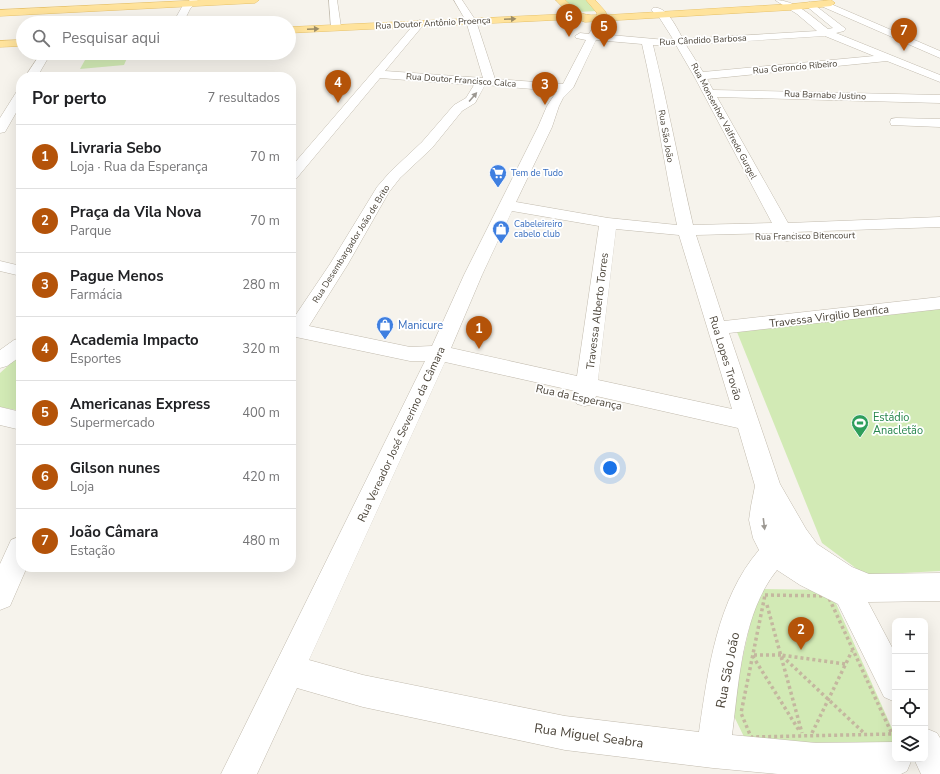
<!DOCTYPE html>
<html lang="pt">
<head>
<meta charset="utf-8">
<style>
  body { margin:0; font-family:"Nunito Sans",sans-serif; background:#f2f2f2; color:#202124 }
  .controls { position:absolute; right:12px; bottom:12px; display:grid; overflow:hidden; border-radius:8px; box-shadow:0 4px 16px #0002 }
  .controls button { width:36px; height:36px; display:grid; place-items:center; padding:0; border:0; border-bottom:1px solid #e0e0e0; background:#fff; color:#202124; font:20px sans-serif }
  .you { position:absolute; left:610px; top:468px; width:14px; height:14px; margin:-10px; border:3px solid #fff; border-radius:50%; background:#1a73e8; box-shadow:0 0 0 6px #1a73e833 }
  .badge { display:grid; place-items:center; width:26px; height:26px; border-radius:50%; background:#b45309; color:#fff; font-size:13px; font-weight:700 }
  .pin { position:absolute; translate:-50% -33px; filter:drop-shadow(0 1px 2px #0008) }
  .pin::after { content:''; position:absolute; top:21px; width:14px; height:12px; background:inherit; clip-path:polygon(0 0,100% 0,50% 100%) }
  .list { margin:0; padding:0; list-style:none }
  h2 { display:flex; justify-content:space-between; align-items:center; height:52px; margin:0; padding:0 16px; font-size:17px }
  h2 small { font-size:13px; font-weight:400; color:#757577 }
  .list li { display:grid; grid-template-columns:26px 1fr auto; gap:12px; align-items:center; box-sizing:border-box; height:64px; padding:0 16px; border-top:1px solid #e0e0e0 }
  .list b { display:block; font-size:15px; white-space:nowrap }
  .list p { margin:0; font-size:13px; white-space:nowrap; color:#757577 }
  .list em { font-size:13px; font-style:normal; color:#757577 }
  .icon { flex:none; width:22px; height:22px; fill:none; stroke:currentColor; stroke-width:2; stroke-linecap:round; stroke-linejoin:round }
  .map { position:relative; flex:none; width:940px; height:774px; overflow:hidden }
  .search { position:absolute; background:#fff; box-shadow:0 4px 16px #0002; left:16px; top:16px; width:280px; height:44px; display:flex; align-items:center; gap:10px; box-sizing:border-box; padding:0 14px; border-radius:22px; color:#757577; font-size:15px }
  .panel { position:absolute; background:#fff; box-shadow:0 4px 16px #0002; left:16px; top:72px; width:280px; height:500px; border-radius:16px }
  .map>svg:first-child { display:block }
  .green { fill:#d2eab5 }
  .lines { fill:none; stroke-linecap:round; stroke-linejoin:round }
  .minor-casing { stroke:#c2bbae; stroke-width:1 }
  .major-casing { stroke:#e6c16a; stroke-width:1 }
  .path { stroke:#c4b79f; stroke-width:3.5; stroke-dasharray:3 3; stroke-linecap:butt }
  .minor { fill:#fff; fill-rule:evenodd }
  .major { fill:#ffe39c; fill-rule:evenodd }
  .oneway { fill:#9c8c66 }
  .oneway2 { fill:#9c9892 }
  .labels { text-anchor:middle; stroke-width:3.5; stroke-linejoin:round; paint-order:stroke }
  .far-street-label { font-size:9px; fill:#4b4439; stroke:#fff }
  .far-shop-label { font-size:9px; fill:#366cbe; stroke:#fff; text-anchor:start }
  .street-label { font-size:11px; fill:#4b4439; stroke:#fff }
  .shop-label { font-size:11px; fill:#366cbe; stroke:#fff; text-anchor:start }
  .leisure-label { font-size:11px; fill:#27864d; stroke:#fff; text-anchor:start }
  .near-street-label { font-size:13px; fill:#4b4439; stroke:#fff }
</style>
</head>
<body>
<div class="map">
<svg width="940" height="774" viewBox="0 0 940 774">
  <rect width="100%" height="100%" fill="#f6f3ec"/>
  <!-- green -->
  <path class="green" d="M565,0H586L597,11L577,12Z
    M128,56L124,65L80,69L85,60Z
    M940,309V571L865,575L822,543L737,332Z
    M21,354V411L0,407V373Z
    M758,589L830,590L895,735V742L747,743L731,710Z"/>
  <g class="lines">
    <!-- minor casing -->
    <g class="minor-casing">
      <path id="minor" d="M190,0H198L190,9L183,23H173L183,5Z
        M329,0H337L341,27L339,29L336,30L331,27Z
        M454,0H462L476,21L495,79L563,84L586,40L576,38L575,36L580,33L589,34L599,16L602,15L607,18L599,34L666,40L673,39L659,17L651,10L653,8C667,5 677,29 683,39L817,31L797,14L775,0C796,0 812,17 828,29L833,28L805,5L809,2L812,3L846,29L844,31L836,33L940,75V82L887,61L707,79L713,90L940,95V103L717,97L788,223L940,217V227L793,232L795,236L793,240L787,241L781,240L777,233L696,235L724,321L940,297V309L729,333L780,484L806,529L817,544L852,567L869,574L940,573V601L868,602L895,653V702L884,697L838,604L800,585L777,570C742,613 739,682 732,735L816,743L895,742V759H912L907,771L901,774H778L713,768L565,750L363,707L297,688L257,774H221L425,361H410L291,336V322L330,264L377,187L390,172L422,142L454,105L466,98L474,85L380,78L296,179L291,180V167L417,21L420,20L425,23L385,71L483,78L466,21ZM825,36L874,56L703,72L686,45ZM596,40L642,44C656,104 664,165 677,225L608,218L516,202L552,127L559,106L563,98L573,88ZM653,45H676L694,76L772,223L693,225C679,165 668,105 653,45ZM485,85L557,91L547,106L538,127L464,275L432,346L410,347L309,326L348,264L389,192L400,178L432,148L462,111L475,103ZM512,211L599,226L577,376L451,348L482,275ZM616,229L679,235L732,409L598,380ZM445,362L575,391L574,398L577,404L585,406L593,404L596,396L738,428L755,486L751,506L749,520L753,538L759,550C717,599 708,670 699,732L565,716L363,675L309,660Z
        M824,1L940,51V58L821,6L820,4Z
        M41,53H51L37,77H25Z
        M21,90V104L5,132L0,133V118L17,91Z
        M896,118L940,119V127L891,125L890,122L891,119Z
        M0,261L21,266V276L0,271Z
        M21,338V356L7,366L0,368V350L14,340Z
        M0,407L21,412V430L0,425Z
        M21,536V567H27L10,606L0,610V564L11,540Z
        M925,728L937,733L940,738V774H921L914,759H925Z"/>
    </g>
    <!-- major casing -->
    <g class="major-casing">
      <path id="major" d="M203,0H259L255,3L0,16V10Z
        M556,0H565C577,11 580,16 597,15V13L586,0H595L605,11L607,15L791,4L831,0L835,3L831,6L791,10L585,22L576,19L289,33V27L569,14Z
        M23,40V46L0,47V41Z"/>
    </g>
    <!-- path -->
    <path class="path" d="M765,595L828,596L892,734L751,737L741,713Z
      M767,605L802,733
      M781,655H752L800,732
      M845,664L781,655L864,733
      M812,733L852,651"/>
    <!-- minor -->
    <use href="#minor" class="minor"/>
    <!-- major -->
    <use href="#major" class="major"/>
  </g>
  <!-- one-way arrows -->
  <defs><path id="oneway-solid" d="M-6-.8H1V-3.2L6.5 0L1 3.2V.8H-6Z"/></defs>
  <g class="oneway">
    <use href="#oneway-solid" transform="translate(510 19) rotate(-3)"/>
    <use href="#oneway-solid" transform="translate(313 29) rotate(-3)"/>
  </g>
  <g class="oneway2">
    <use href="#oneway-solid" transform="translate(473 97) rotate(-49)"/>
    <use href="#oneway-solid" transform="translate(764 524) rotate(83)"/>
  </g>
  <!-- icons -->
  <defs>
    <g id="supermarket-pin" transform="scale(0.9)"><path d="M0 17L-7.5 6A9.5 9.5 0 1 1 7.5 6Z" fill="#3f7fe0" stroke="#fff"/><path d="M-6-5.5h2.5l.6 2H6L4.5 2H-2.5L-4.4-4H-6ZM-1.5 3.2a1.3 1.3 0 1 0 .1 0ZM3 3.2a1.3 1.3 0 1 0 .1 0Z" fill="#fff"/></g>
    <g id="shop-pin" transform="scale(0.9)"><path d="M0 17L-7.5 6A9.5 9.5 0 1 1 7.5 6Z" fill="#3f7fe0" stroke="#fff"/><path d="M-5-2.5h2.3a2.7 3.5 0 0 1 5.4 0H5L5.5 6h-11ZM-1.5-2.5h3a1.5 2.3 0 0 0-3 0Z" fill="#fff"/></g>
    <g id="stadium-pin" transform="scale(0.9)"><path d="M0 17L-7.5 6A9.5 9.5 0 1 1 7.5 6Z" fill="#2e9e5b" stroke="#fff"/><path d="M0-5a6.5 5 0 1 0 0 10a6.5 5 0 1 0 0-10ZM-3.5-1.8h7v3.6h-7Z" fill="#fff"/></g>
  </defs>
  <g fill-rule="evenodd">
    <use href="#supermarket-pin" x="498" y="173"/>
    <use href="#shop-pin" x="501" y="229"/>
    <use href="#shop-pin" x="385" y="325"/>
    <use href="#stadium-pin" x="860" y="423"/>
  </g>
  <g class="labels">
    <!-- far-street labels -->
    <g class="far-street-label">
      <text transform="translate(433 23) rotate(-3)" y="3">Rua Doutor Antônio Proença</text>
      <text transform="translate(703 40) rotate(-3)" y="3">Rua Cândido Barbosa</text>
      <text transform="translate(795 67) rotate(-5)" y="3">Rua Geroncio Ribeiro</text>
      <text transform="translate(461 80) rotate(4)" y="3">Rua Doutor Francisco Calca</text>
      <text transform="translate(825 95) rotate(2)" y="3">Rua Barnabe Justino</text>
      <text transform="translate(724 121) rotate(62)" y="3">Rua Monsenhor Valfredo Gurgel</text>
      <text transform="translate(666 136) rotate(80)" y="3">Rua São João</text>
      <text transform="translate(805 236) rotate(-1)" y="3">Rua Francisco Bitencourt</text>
      <text transform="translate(351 244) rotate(-58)" y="3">Rua Desembargador João de Brito</text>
    </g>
    <!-- far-shop labels -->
    <g class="far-shop-label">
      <text x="511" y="176">Tem de Tudo</text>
      <text x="514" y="227">Cabeleireiro<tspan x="514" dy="10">cabelo club</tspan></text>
    </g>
    <!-- street labels -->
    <g class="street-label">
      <text transform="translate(597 311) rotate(-83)" y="4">Travessa Alberto Torres</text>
      <text transform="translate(829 316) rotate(-7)" y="4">Travessa Virgilio Benfica</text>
      <text transform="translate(726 358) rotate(73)" y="4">Rua Lopes Trovão</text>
      <text transform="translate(579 397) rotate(12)" y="4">Rua da Esperança</text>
      <text transform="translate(401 434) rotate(-65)" y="4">Rua Vereador José Severino da Câmara</text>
    </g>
    <!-- shop labels -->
    <g class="shop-label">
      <text x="398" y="329">Manicure</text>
    </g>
    <!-- leisure labels -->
    <g class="leisure-label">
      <text x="873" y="421">Estádio<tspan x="873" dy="13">Anacletão</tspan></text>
    </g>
    <!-- near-street labels -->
    <g class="near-street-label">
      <text transform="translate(727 670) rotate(-79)" y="5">Rua São João</text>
      <text transform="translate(589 735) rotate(8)" y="5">Rua Miguel Seabra</text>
    </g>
  </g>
</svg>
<div class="controls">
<button>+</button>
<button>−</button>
<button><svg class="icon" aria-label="locate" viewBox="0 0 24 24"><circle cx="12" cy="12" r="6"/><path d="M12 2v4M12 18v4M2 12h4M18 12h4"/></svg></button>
<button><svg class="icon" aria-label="layers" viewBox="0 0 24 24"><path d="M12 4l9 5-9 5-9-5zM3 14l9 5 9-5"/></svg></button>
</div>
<div class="you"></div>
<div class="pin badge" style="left:479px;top:349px">1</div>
<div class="pin badge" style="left:801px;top:650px">2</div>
<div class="pin badge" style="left:545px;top:105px">3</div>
<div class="pin badge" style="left:338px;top:103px">4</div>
<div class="pin badge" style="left:604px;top:47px">5</div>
<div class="pin badge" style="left:569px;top:37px">6</div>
<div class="pin badge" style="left:904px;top:51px">7</div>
<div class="search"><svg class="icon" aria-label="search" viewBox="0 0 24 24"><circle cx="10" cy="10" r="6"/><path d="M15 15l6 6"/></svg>Pesquisar aqui</div>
<section class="panel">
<h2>Por perto<small>7 resultados</small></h2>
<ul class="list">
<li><span class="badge">1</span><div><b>Livraria Sebo</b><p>Loja · Rua da Esperança</p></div><em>70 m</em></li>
<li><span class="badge">2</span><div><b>Praça da Vila Nova</b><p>Parque</p></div><em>70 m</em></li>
<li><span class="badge">3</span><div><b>Pague Menos</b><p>Farmácia</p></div><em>280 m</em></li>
<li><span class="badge">4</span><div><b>Academia Impacto</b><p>Esportes</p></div><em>320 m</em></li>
<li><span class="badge">5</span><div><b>Americanas Express</b><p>Supermercado</p></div><em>400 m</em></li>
<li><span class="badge">6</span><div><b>Gilson nunes</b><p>Loja</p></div><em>420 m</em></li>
<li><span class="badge">7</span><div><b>João Câmara</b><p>Estação</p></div><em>480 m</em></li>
</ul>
</section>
</div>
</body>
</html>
